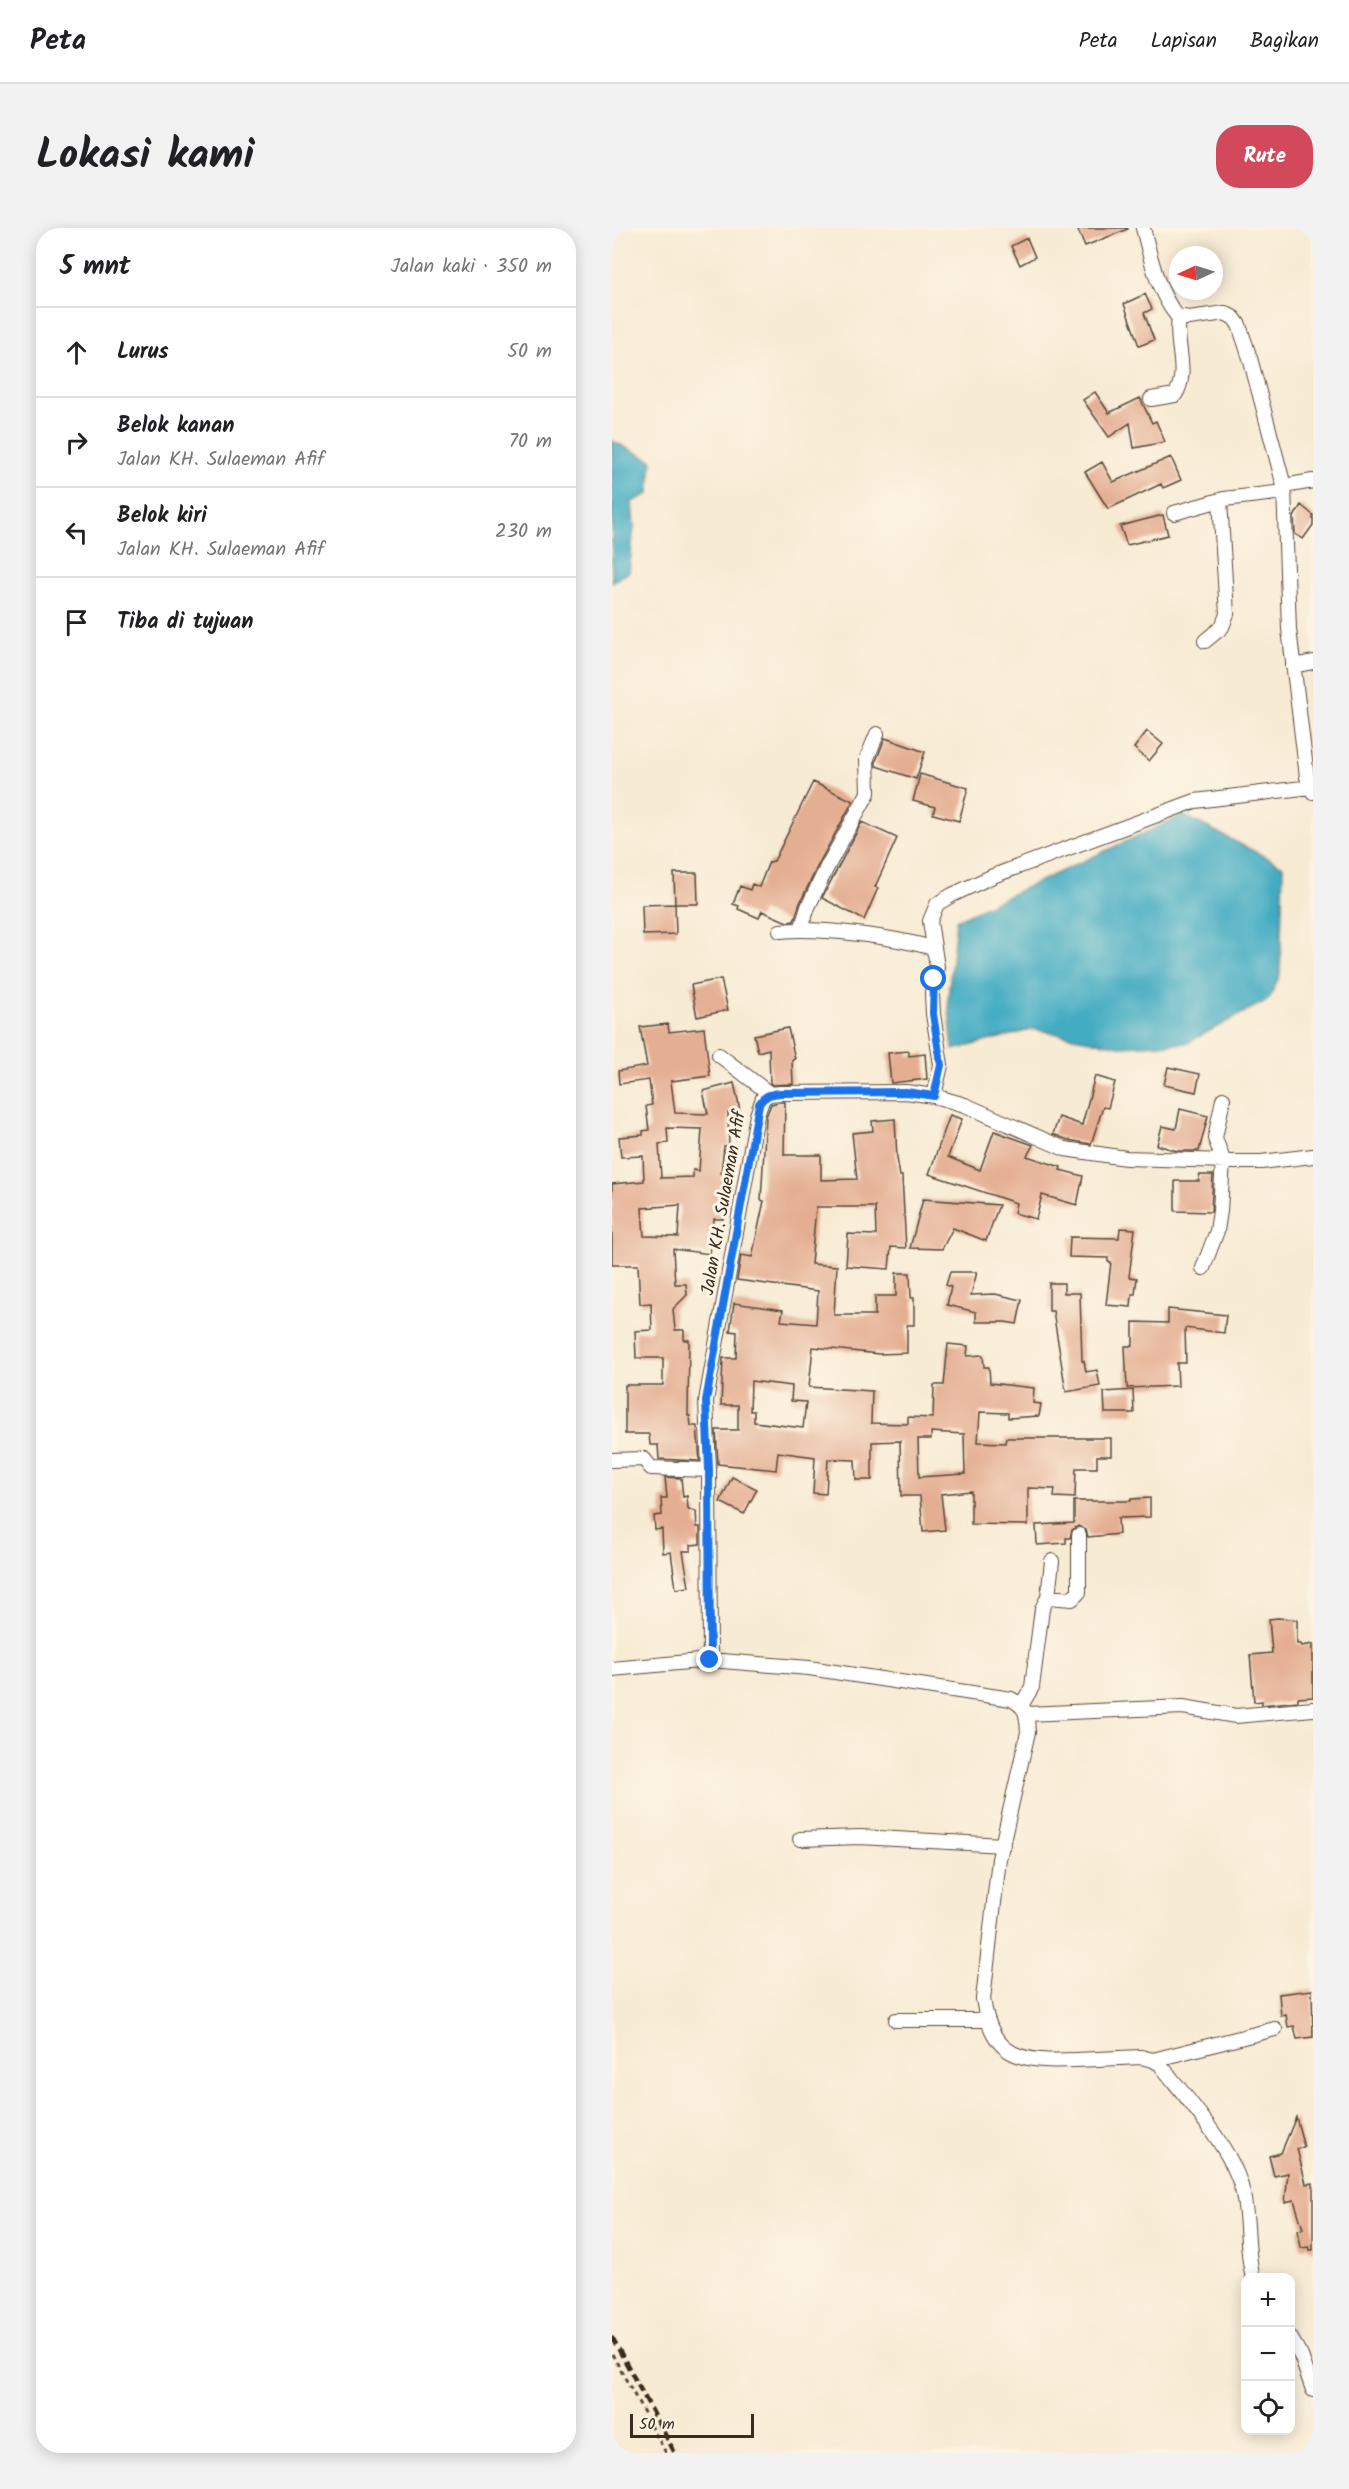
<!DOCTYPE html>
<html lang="id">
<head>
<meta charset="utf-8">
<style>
  body { margin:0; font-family:Kalam,sans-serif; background:#f2f2f2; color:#202124 }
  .controls { position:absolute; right:18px; bottom:18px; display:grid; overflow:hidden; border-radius:12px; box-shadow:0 3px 15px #0003 }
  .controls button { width:54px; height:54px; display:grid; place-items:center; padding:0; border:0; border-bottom:2px solid #e0e0e0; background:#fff; color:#202124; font:30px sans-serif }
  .compass { position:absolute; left:557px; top:18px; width:54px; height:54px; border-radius:50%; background:#fff; box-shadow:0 3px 15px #0003; rotate:266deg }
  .scale { position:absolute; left:18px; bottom:15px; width:124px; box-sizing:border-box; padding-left:6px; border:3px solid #3b2a1e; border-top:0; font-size:16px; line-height:21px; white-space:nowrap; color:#3b2a1e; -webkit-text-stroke:4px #fcf5e5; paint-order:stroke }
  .stop { position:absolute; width:18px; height:18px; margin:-14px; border:4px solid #1a73e8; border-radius:50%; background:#fff }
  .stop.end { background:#1a73e8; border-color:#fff; box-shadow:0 2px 6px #0008 }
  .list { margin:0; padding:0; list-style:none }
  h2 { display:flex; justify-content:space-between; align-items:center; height:78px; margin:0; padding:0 24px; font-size:26px }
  h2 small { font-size:20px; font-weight:400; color:#757577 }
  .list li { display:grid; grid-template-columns:39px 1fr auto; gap:18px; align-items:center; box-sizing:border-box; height:90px; padding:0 24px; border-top:2px solid #e0e0e0 }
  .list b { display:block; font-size:22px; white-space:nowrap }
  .list p { margin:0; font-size:20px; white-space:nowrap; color:#757577 }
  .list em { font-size:20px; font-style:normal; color:#757577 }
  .icon { flex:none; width:33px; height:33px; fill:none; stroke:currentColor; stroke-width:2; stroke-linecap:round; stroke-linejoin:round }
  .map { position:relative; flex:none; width:701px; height:2225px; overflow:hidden; border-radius:24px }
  header { display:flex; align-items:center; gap:36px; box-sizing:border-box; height:84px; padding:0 30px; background:#fff; border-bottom:2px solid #e0e0e0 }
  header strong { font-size:28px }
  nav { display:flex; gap:33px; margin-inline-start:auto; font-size:21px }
  .intro { display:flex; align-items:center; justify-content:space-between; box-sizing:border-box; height:144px; padding:0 36px }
  h1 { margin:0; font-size:42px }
  .button { padding:15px 27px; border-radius:24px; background:#d1495b; color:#fff; font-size:21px; font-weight:700 }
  main { display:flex; gap:36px; padding:0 36px }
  aside { flex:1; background:#fff; border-radius:24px; box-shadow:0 3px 15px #0003 }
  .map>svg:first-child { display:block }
  .water { fill:#43acc3; stroke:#3f6b70; stroke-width:1.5 }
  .building { fill:#e4ae92; fill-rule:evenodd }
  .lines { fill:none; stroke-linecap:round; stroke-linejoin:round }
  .street-casing { stroke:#574739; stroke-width:16 }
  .path { stroke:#574739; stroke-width:3; stroke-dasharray:4.5 4.5; stroke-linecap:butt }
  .street { stroke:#fff; stroke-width:14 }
  .rail { stroke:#3b2a1e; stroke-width:4.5; stroke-dasharray:9 4.5; stroke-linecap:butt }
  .route { stroke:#1a73e8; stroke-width:8 }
  .labels { text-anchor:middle; stroke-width:6; stroke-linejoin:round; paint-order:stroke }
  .street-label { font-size:18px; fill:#3b2a1e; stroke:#fcf5e5 }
</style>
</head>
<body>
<header>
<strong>Peta</strong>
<nav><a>Peta</a><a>Lapisan</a><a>Bagikan</a></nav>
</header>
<div class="intro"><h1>Lokasi kami</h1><a class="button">Rute</a></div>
<main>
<aside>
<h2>5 mnt<small>Jalan kaki · 350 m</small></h2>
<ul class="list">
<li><svg class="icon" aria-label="ahead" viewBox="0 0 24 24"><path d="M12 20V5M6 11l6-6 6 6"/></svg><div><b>Lurus</b></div><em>50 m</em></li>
<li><svg class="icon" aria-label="right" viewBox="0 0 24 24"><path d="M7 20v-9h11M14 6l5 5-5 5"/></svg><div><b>Belok kanan</b><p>Jalan KH. Sulaeman Afif</p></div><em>70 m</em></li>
<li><svg class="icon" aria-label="left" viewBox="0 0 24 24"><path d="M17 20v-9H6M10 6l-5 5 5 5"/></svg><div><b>Belok kiri</b><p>Jalan KH. Sulaeman Afif</p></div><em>230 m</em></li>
<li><svg class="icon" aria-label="arrive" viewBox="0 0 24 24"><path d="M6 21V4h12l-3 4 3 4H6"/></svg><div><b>Tiba di tujuan</b></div></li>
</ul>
</aside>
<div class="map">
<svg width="701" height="2225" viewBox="0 0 701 2225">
  <rect width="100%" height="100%" fill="#fcf5e5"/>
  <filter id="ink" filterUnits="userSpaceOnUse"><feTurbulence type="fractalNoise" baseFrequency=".0167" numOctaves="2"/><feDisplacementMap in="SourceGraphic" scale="12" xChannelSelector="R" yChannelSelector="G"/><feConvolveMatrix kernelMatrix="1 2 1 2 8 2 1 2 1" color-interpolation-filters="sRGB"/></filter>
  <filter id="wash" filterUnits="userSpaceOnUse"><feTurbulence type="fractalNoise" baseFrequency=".008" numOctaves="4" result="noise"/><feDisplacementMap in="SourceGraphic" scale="24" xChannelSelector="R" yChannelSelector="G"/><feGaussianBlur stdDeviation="1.35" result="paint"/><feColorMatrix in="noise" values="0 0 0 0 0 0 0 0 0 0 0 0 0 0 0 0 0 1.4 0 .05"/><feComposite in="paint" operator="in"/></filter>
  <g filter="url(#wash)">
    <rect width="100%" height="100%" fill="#f8ebd4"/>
    <!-- water -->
    <path class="water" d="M0,213L40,232L37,266L20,274L22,299L17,344L0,354Z
      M571,587L671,638L668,747L657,771L575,815L507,818L422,801L341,822L336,771L344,692Z"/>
    <g id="blocks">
      <!-- building -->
      <path class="building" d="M465,0H515L516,1L473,18Z
        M415,10L423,29L408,37L399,18Z
        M533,66L540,81L532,85L542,112L527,118L512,76Z
        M483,164L497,185L528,170L540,195L544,193L553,214L522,220L518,195L497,209L471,172Z
        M559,229L569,252L551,260L549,256L496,281L473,244L490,234L501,254Z
        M689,277L701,287V297L691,311L683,306L682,289Z
        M551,287L556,307L515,317L508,298Z
        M535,503L551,516L537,533L522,520Z
        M273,510L313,524L304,551L264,538V533Z
        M308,546L356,560L347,593L321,586L323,579L301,573Z
        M201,554L241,573L207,635L188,675L182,693L175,694L150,683L147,690L126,681L127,678L121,676L128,658L138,662L140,656L147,659L157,634L162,633Z
        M250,594L285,610L263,659L266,660L252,692L210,670Z
        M62,645H85L86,676H63Z
        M63,676L64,706L31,707L30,677Z
        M109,751L116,782L85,789L79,757Z
        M56,796L57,804L92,800L98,848L59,853L63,885L96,886L91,863L122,855L127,877L128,885H116L117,918H112L109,945H115L111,991H102L98,1026L61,1021L63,1056H74L75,1067L61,1081L63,1102H72V1112H77L76,1188H78L79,1198H85L88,1233L47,1231L46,1217H38L37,1206H13V1157H51V1130H24L23,1103L40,1102L39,1075L28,1076L26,1037H0V956L32,953L31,928L9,929L7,909L31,907V903L37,902L34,878L40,877L37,852L7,856L6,843L35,838L28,799ZM55,900L90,901L87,943L81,942V949L49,950L47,916L56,915ZM68,977L66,1009L32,1008L30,980Z
        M176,800L183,831L180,832L181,856L161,857L158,855L157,821L146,824L142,807Z
        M297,823V828L313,826L315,851L279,855L276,825Z
        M556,839L588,846L584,864L552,857Z
        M483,848L503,854L496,880L491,879L479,916L456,912L441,906L447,889L470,897Z
        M168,874H173L172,927H209V952L245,951L240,905L261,903L260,893L283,891L285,930L288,948H290L294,1020L279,1019L277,1041L234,1038L236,1006L264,1007L263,979H204L199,1036L225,1038L222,1087H263V1068H284V1045H298L299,1070H302V1097H295V1125L267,1126L201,1119L197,1159L260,1163L259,1195L296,1196V1189L321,1190L322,1157H332L336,1116L356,1118L355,1128L371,1127L372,1139H377L378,1155L422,1160L421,1175L429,1176L427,1188L396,1190V1185L368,1184L366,1214L393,1215L394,1210H499V1228H485V1240H464L463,1270L442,1269L443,1261L416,1260V1297L359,1296V1263L329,1266L333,1302L311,1304L308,1268H289L288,1213L260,1214V1252H244L243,1232L216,1231L214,1266L201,1265L203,1229L166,1224L164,1242L106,1236L104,1202H126V1177H109L111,1130H124L125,1104L118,1103L122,1075L171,1082L169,1093L204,1096L206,1063L125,1052L129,1027L140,1029L152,973L149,972L154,889L159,876ZM139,1153L180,1158L179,1173L194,1174L191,1200L142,1194V1183H138ZM319,1204L352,1206L353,1246L307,1249L306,1211H319Z
        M568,881L596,888L587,923H565L545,917L550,898L564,901Z
        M338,887L350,891L336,929L368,942L382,903L421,917L415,928L449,939L448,942L471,948L465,977L430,967L424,991L402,985L404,975L317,946Z
        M587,947H601L599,984L563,983V953H587Z
        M311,971L387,977L374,1013L341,1000L330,1021L298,1020Z
        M508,1000L523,1001L517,1049L525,1050L523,1066H520L519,1079L494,1077L499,1034H496V1030L457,1029L458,1009L507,1010Z
        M338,1044H365L359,1067L383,1066L410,1072L405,1096L393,1094H364V1084L335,1077L339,1059L334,1057Z
        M437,1055H452V1065H468L470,1133H472L474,1144L485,1142L488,1158L454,1164L441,1083H437Z
        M556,1081L614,1087L612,1105L573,1100L574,1135H565L566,1158L515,1160L513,1118H521V1094L556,1095Z
        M521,1162L522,1185H493L492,1164Z
        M53,1249L69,1250L71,1269L75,1268L76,1281L84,1283L85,1299H88V1316L79,1317V1323H71L77,1359L64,1361L59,1324L51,1325L50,1301L43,1302L42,1288L50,1287L49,1270H55Z
        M120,1249L145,1261L132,1286L108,1274Z
        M538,1270V1289L506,1290L507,1306L476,1309L474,1302L466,1298L460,1302L458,1310H454V1315L425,1317L424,1297L462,1295V1273H519V1271Z
        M666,1390L685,1392V1416H689L690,1418L701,1416V1469L686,1470V1473L650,1477V1473L642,1474L638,1427L660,1425L657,1391Z
        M700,1762L701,1809L685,1811L682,1798L676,1799L674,1787L669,1788L667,1766Z
        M684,1889L692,1919L685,1921L694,1956L701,1955V2022H698L697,2019L689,2020L686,2002L691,2001L682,1972L673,1974L676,1945L662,1948L657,1928L669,1925Z"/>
    </g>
  </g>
  <g filter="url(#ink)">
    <use href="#blocks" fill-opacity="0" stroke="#574739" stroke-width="1.5"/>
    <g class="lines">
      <!-- street casing -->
      <g class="street-casing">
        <path id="street" d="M531,0C539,31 545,63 565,88L577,90L613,85L622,90L627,97L638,130L672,258L677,401L695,549L701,564
          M539,171L563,167C578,144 562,115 567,90
          M672,258L701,253
          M562,285L612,271L672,264
          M593,413L610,399L615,386L608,272
          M681,438L701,434
          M189,701L196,679L215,639L256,565L255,530L265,506
          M168,703C209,699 281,709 321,720
          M107,827L158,866
          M322,868L329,837L321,786L320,765L325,739L318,693L325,676L340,667L381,648L583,573L699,559
          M591,1040L605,1003L608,983L611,932L603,910L611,871
          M0,1232L32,1231L39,1240L97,1242
          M436,1369L440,1333
          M98,1432L97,1242L94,1173L145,887L151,870L158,866L168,865L294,864L322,868L353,877L453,921L514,930L649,934L701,928
          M0,1441L98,1432L197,1440L399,1471C415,1479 415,1487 416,1504L387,1631L371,1771C380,1832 411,1834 464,1832C486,1831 507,1830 529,1829L541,1832L548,1836C574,1870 618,1918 629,1958C638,1988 633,2020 641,2050
          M410,1476L420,1459L430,1381L436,1369L460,1371L467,1364V1307
          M415,1486L571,1479L624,1488L701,1481
          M188,1611L248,1609L391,1617
          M284,1792H374
          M541,1832L663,1801
          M678,2109L689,2128L701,2162"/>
      </g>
      <!-- path -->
      <path class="path" d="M0,2126L54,2225"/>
      <!-- street -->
      <use href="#street" class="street"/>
      <!-- rail -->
      <path class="rail" d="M0,2109L63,2225"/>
    </g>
  </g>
  <g class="lines" filter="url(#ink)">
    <!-- route -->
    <path class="route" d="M98,1432L97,1242L94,1173L147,876C153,867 158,866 168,865L294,864L322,868L329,837L321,786L322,751"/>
  </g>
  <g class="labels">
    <!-- street labels -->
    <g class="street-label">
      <text transform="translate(111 975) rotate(-80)" y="6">Jalan KH. Sulaeman Afif</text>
    </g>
  </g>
</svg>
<div class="controls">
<button>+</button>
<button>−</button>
<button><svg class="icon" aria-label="locate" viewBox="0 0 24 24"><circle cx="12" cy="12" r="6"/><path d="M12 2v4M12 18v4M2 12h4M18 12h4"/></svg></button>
</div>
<svg class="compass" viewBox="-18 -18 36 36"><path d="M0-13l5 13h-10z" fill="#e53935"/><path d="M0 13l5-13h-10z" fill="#757577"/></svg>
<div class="scale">50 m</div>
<div class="stop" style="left:322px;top:751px"></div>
<div class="stop end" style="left:98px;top:1432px"></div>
</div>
</main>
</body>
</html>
